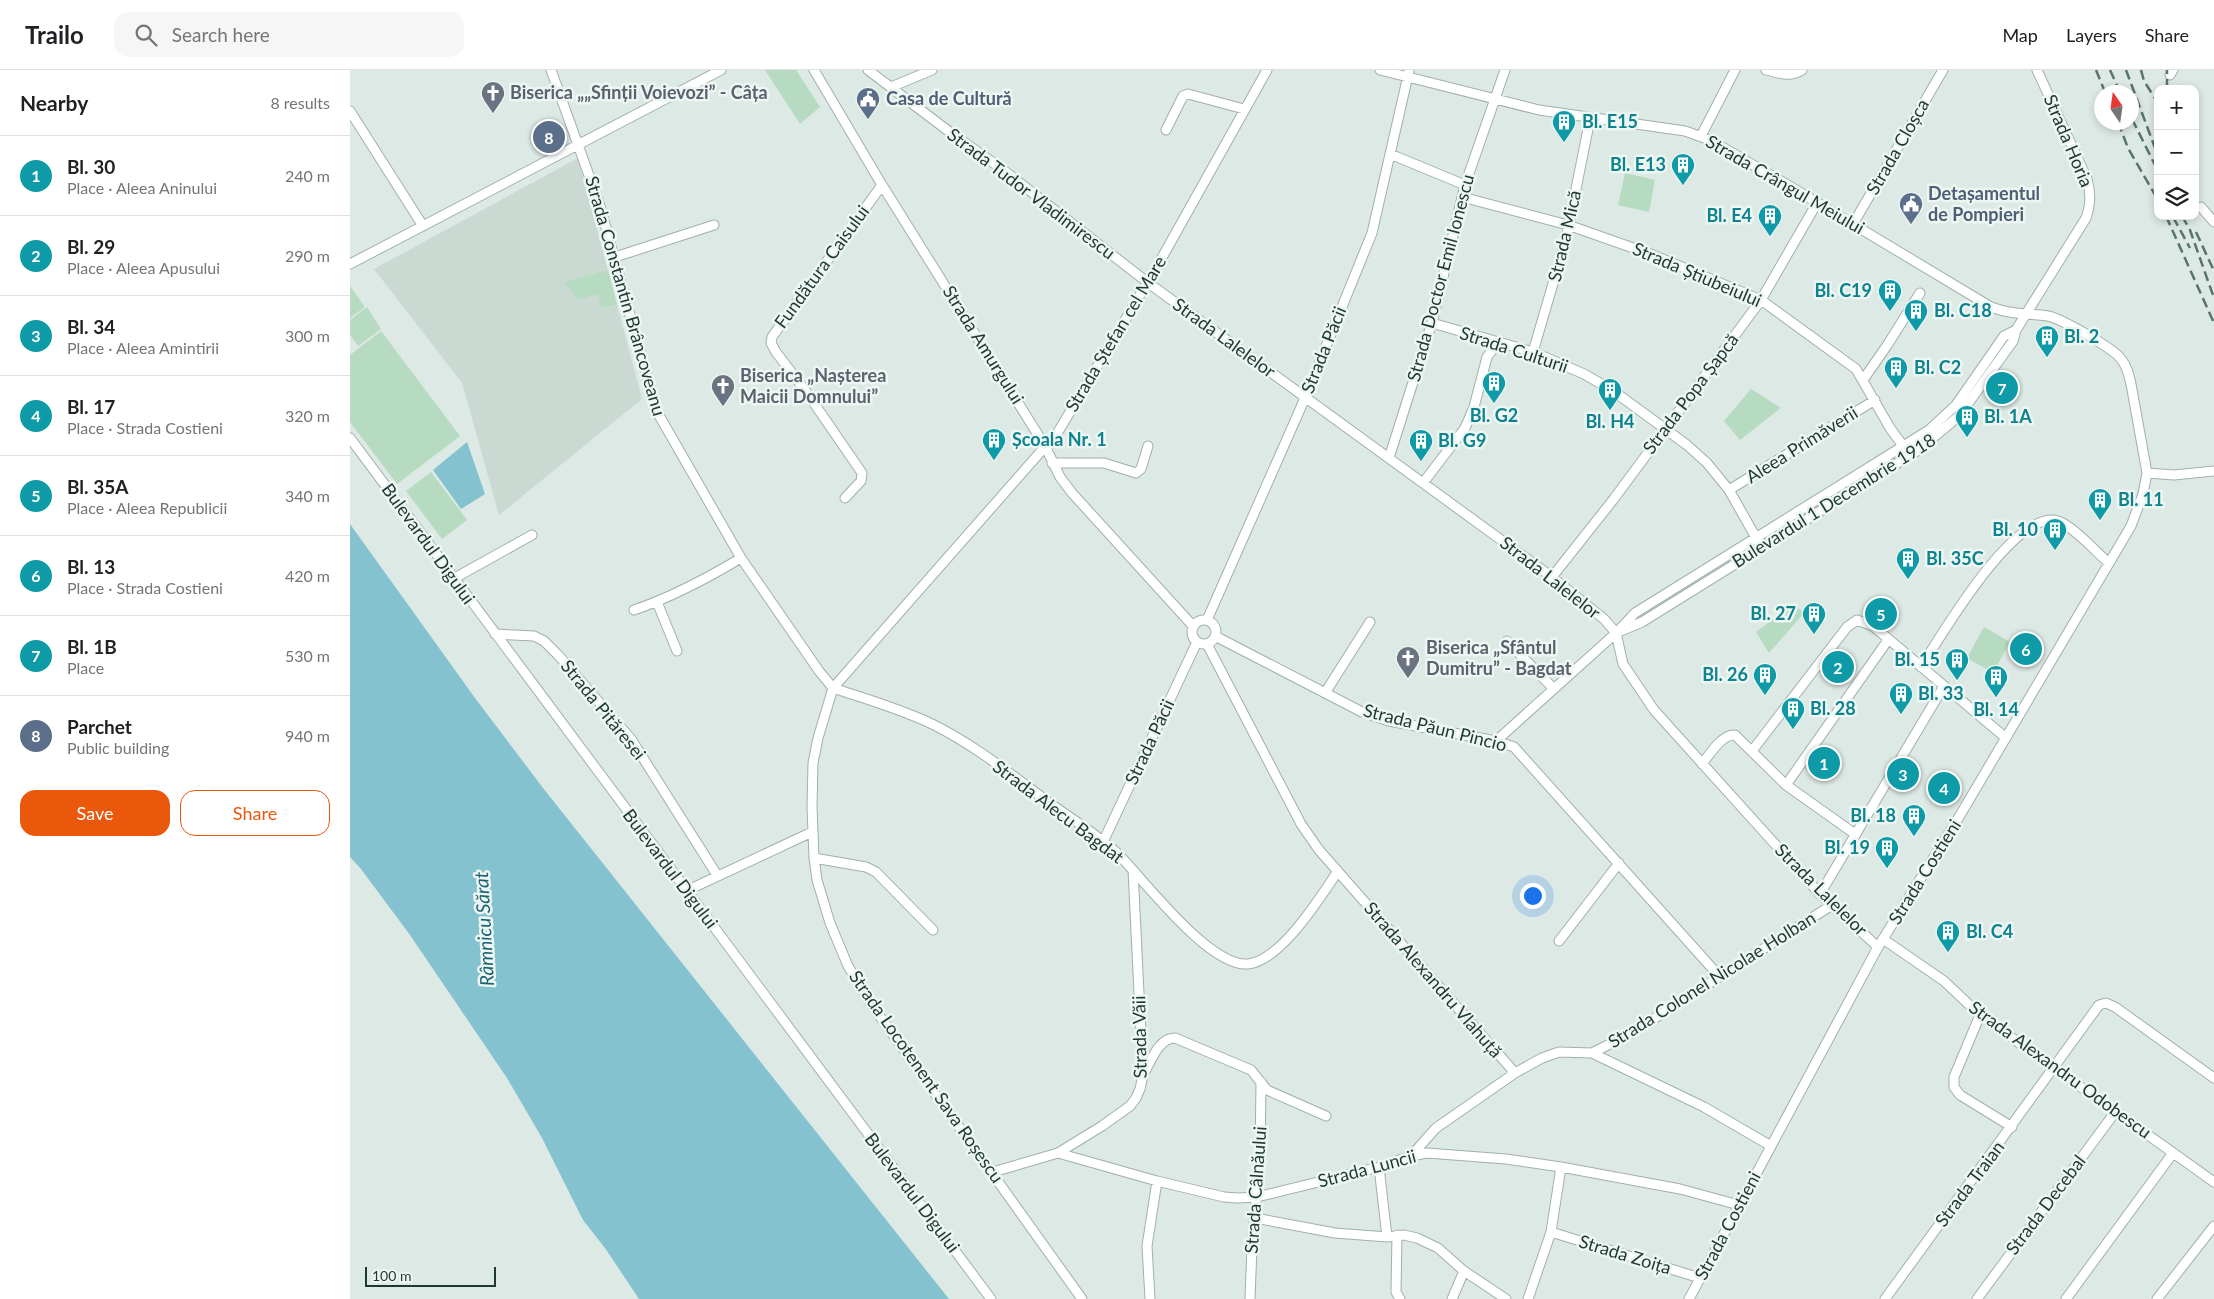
<!DOCTYPE html>
<html lang="en">
<head>
<meta charset="utf-8">
<style>
  body { margin:0; font-family:Lato,sans-serif; background:#f6f6f6; color:#202124 }
  .controls { position:absolute; right:15px; top:15px; display:grid; overflow:hidden; border-radius:10px; box-shadow:0 2px 8px #0003 }
  .controls button { width:45px; height:45px; display:grid; place-items:center; padding:0; border:0; border-bottom:1px solid #e0e0e0; background:#fff; color:#202124; font:25px sans-serif }
  .compass { position:absolute; left:1744px; top:15px; width:45px; height:45px; border-radius:50%; background:#fff; box-shadow:0 2px 8px #0003; rotate:347deg }
  .scale { position:absolute; left:15px; bottom:12px; width:131px; box-sizing:border-box; padding-left:5px; border:2px solid #1f3832; border-top:0; font-size:14px; line-height:18px; white-space:nowrap; color:#1f3832; -webkit-text-stroke:4px #edf6f2; paint-order:stroke }
  .you { position:absolute; left:1182px; top:825px; width:18px; height:18px; margin:-12px; border:4px solid #fff; border-radius:50%; background:#1a73e8; box-shadow:0 0 0 8px #1a73e833 }
  .badge { display:grid; place-items:center; width:32px; height:32px; border-radius:50%; background:#ea580c; color:#fff; font-size:16px; font-weight:700 }
  .pin { position:absolute; translate:-50% -50%; border:2px solid #fff; box-shadow:0 1px 5px #0006 }
  .list { margin:0; padding:0; list-style:none }
  h2 { display:flex; justify-content:space-between; align-items:center; height:65px; margin:0; padding:0 20px; font-size:21px }
  h2 small { font-size:16px; font-weight:400; color:#757577 }
  .list li { display:grid; grid-template-columns:32px 1fr auto; gap:15px; align-items:center; box-sizing:border-box; height:80px; padding:0 20px; border-top:1px solid #e0e0e0 }
  .list b { display:block; font-size:19px; white-space:nowrap }
  .list p { margin:0; font-size:16px; white-space:nowrap; color:#757577 }
  .list em { font-size:16px; font-style:normal; color:#757577 }
  .actions { display:flex; gap:10px; padding:15px 20px }
  .actions a { flex:1; padding:11px 0; border:1px solid #ea580c; border-radius:15px; text-align:center; font-size:18px; color:#ea580c }
  .actions .main { background:#ea580c; color:#fff }
  .icon { flex:none; width:28px; height:28px; fill:none; stroke:currentColor; stroke-width:2; stroke-linecap:round; stroke-linejoin:round }
  .map { position:relative; flex:none; width:1864px; height:1229px; overflow:hidden }
  header { display:flex; align-items:center; gap:30px; box-sizing:border-box; height:70px; padding:0 25px; background:#fff; border-bottom:1px solid #e0e0e0 }
  header strong { font-size:24px }
  nav { display:flex; gap:28px; margin-inline-start:auto; font-size:18px }
  .search { width:350px; height:45px; background:#f6f6f6; display:flex; align-items:center; gap:12px; box-sizing:border-box; padding:0 18px; border-radius:15px; color:#757577; font-size:19px }
  main { display:flex }
  aside { flex:1; background:#fff }
  .map>svg:first-child { display:block }
  .built { fill:#cbd9d3 }
  .green { fill:#b6dbc0 }
  .water { fill:#84c2cf }
  .lines { fill:none; stroke-linecap:round; stroke-linejoin:round }
  .minor-casing { stroke:#a0b0ab; stroke-width:11 }
  .minor { stroke:#fff; stroke-width:9 }
  .rail { stroke:#59746d; stroke-width:2.5; stroke-dasharray:10 5; stroke-linecap:butt }
  .labels { text-anchor:middle; stroke-width:5; stroke-linejoin:round; paint-order:stroke }
  .worship-label { font-size:18px; font-weight:bold; fill:#5b616d; stroke:#edf6f2; text-anchor:start }
  .service-label { font-size:18px; font-weight:bold; fill:#4e5e75; stroke:#edf6f2; text-anchor:start }
  .culture-label { font-size:18px; font-weight:bold; fill:#0d838f; stroke:#edf6f2; text-anchor:start }
  .street-label { font-size:18px; fill:#1f3832; stroke:#edf6f2 }
  .water-label { font-size:19px; font-style:italic; fill:#1a6373; stroke:#edf6f2 }
</style>
</head>
<body>
<header>
<strong>Trailo</strong>
<div class="search"><svg class="icon" aria-label="search" viewBox="0 0 24 24"><circle cx="10" cy="10" r="6"/><path d="M15 15l6 6"/></svg>Search here</div>
<nav><a>Map</a><a>Layers</a><a>Share</a></nav>
</header>
<main>
<aside>
<h2>Nearby<small>8 results</small></h2>
<ul class="list">
<li><span class="badge" style="background:#0f9aa8">1</span><div><b>Bl. 30</b><p>Place · Aleea Aninului</p></div><em>240 m</em></li>
<li><span class="badge" style="background:#0f9aa8">2</span><div><b>Bl. 29</b><p>Place · Aleea Apusului</p></div><em>290 m</em></li>
<li><span class="badge" style="background:#0f9aa8">3</span><div><b>Bl. 34</b><p>Place · Aleea Amintirii</p></div><em>300 m</em></li>
<li><span class="badge" style="background:#0f9aa8">4</span><div><b>Bl. 17</b><p>Place · Strada Costieni</p></div><em>320 m</em></li>
<li><span class="badge" style="background:#0f9aa8">5</span><div><b>Bl. 35A</b><p>Place · Aleea Republicii</p></div><em>340 m</em></li>
<li><span class="badge" style="background:#0f9aa8">6</span><div><b>Bl. 13</b><p>Place · Strada Costieni</p></div><em>420 m</em></li>
<li><span class="badge" style="background:#0f9aa8">7</span><div><b>Bl. 1B</b><p>Place</p></div><em>530 m</em></li>
<li><span class="badge" style="background:#5c6f8a">8</span><div><b>Parchet</b><p>Public building</p></div><em>940 m</em></li>
</ul>
<div class="actions"><a class="main">Save</a><a>Share</a></div>
</aside>
<div class="map">
<svg width="1864" height="1229" viewBox="0 0 1864 1229">
  <rect width="100%" height="100%" fill="#dde9e4"/>
  <!-- built -->
  <path class="built" d="M228,88L292,329L149,445L112,313L24,199Z"/>
  <!-- green -->
  <path class="green" d="M415,0H446L470,37L450,54Z
    M1275,103L1305,110L1299,142L1268,135Z
    M258,200L267,234L251,238L248,224L228,230L214,212Z
    M0,216L15,237L0,248Z
    M17,237L31,259L8,276L0,265V250Z
    M31,261L110,366L47,414L0,352V285Z
    M1401,319L1431,338L1390,370L1374,351Z
    M81,402L117,450L92,469L56,421Z
    M1443,534L1454,543L1419,583L1406,562Z
    M1634,557L1660,572L1643,603L1617,588Z"/>
  <!-- water -->
  <path class="water" d="M117,372L135,424L111,439L83,400Z
    M0,454L125,628L193,718L599,1229H289L255,1178L233,1150L192,1068L157,1008L60,865L11,799L0,787Z"/>
  <g class="lines">
    <!-- minor casing -->
    <g class="minor-casing">
      <path id="minor" d="M201,0L250,136L306,340L391,488L469,601L483,618
        M464,0L532,115L695,376L710,407L722,423L843,556
        M518,0L601,63L652,99L797,212L1202,507L1254,549L1266,563L1273,594L1304,640L1470,824L1528,877
        M1030,0L1189,40L1335,61L1360,70L1436,114L1641,237C1662,245 1677,243 1698,246C1712,249 1763,278 1771,289C1777,296 1779,305 1781,314L1797,403L1793,424L1781,456L1609,747L1528,877L1339,1229
        M1416,0C1429,3 1440,8 1452,0
        M1820,5L1823,0
        M541,17L582,0
        M0,41L73,156
        M816,60L833,26L838,24L894,39
        M1351,66L1385,0
        M1040,84L1115,115
        M1112,127L1218,155L1303,185L1411,230L1506,299L1540,358L1556,380
        M1851,137L1864,152
        M1503,154L1593,0
        M265,187L364,155
        M0,194L371,0
        M1082,253L1183,282L1234,304L1262,320L1337,375L1357,393L1379,420L1409,473
        M1183,282L1216,169L1240,49
        M1513,310L1538,274L1570,223
        M0,368L641,1229
        M1039,388L1083,249L1115,115L1155,0
        M702,393H754L786,403L791,399L798,376
        M1797,403L1824,405L1864,401
        M1073,413L1115,358L1124,337L1137,287L1148,272
        M1379,420L1525,330
        M495,428L511,411L512,403L457,323L426,282L421,273L422,267L532,115
        M1202,507L1263,430L1411,230L1467,133
        M103,509L182,465
        M307,532L327,581
        M284,540C322,527 356,509 391,488
        M842 562a12 12 0 1 1 24 0a12 12 0 1 1-24 0Z
        M857,550L955,328L1022,163L1059,1
        M1266,563L1292,552L1567,381L1609,346L1663,271L1666,260L1736,148C1741,134 1741,123 1737,109L1687,0
        M145,564L184,566L194,571L209,586L281,669L367,805
        M865,566L1012,642L1039,651L1146,671L1164,677L1370,907
        M1157,571L1204,619
        M857,574L951,754L969,780L1165,1003L1192,988L1209,982L1242,983L1354,1037L1421,1076
        M1571,597C1591,566 1665,438 1708,451C1723,456 1745,481 1758,492
        M483,618C516,629 551,639 582,654C625,675 663,706 701,734C723,750 748,765 768,784C795,811 859,897 898,894C931,891 971,826 988,801
        M975,623L1020,552
        M1146,671L1266,563L1285,543L1579,360L1606,335L1654,266L1666,260
        M1402,681L1497,557L1507,550L1523,556L1656,668
        M1352,694C1360,684 1372,664 1385,665L1436,715L1505,764
        M1436,715L1538,570
        M753,772L847,572
        M464,788L516,797L526,802L583,860
        M336,821L462,762
        M1470,824L1594,616
        M1533,869L1594,911L1630,945L1864,1112
        M1209,871L1269,793
        M1630,945L1604,1007V1017L1610,1025L1662,1057
        M1242,983L1280,964L1482,835
        M793,1005C801,992 808,968 825,968L901,1000L917,1020L976,1046
        M708,1083L807,1111L874,1127L887,1128L907,1127L1029,1097L1061,1086L1077,1083L1156,1089L1211,1097L1330,1119L1389,1135
        M1061,1086L1086,1058L1165,1003
        M1029,1097L1037,1167
        M643,1102L708,1083L752,1056L780,1036L786,1028L790,1019L793,1005L783,800
        M905,1148L985,1163L1037,1167L1054,1165L1067,1168L1088,1178L1114,1201L1156,1229
        M1201,1162L1350,1208
        M1047,1165L1046,1222L1050,1229
        M732,1229L521,934L498,896L480,853L467,810L464,788L462,737L463,693L468,668L483,618L708,362L809,193L917,0
        M800,1229L797,1176L807,1111
        M900,1229L902,1176L910,1088L911,1012
        M1102,1229L1114,1201
        M1178,1229L1201,1162L1211,1097
        M1535,1229L1749,935L1756,933L1765,937L1864,1008
        M1627,1229L1766,1041
        M1716,1229L1823,1083
        M1807,1229L1864,1156"/>
    </g>
    <!-- minor -->
    <use href="#minor" class="minor"/>
    <!-- rail -->
    <path class="rail" d="M1746,0L1755,22
      M1760,0L1770,22
      M1776,0L1808,86
      M1791,0L1794,11L1808,33
      M1817,19V0
      M1782,49L1808,101
      M1768,52L1778,78L1808,130
      M1816,146L1864,253
      M1832,146L1840,160L1864,228
      M1823,147L1840,178
      M1846,162L1864,201"/>
  </g>
  <!-- icons -->
  <defs>
    <g id="church-pin" transform="scale(1.25)"><path d="M0 17L-7.5 6A9.5 9.5 0 1 1 7.5 6Z" fill="#6b7280" stroke="#edf6f2"/><path d="M-1.2-6h2.4v3.5h3.3v2.4h-3.3V6h-2.4V-.1h-3.3v-2.4h3.3Z" fill="#fff"/></g>
    <g id="civic-pin" transform="scale(1.25)"><path d="M0 17L-7.5 6A9.5 9.5 0 1 1 7.5 6Z" fill="#5c6f8a" stroke="#edf6f2"/><path d="M-.6-6.5H3V-4.5H.6V-3L4-1V1h2V6H-6V1h2V-1L-.6-3ZM-1.2 2.5V6h2.4V2.5Z" fill="#fff"/></g>
    <g id="building-pin" transform="scale(1.25)"><path d="M0 17L-7.5 6A9.5 9.5 0 1 1 7.5 6Z" fill="#0f9aa8" stroke="#edf6f2"/><path d="M-4-6H4V6H1V3H-1V6H-4ZM-2.5-4.3h1.7v1.8h-1.7ZM.8-4.3h1.7v1.8H.8ZM-2.5-1h1.7V.8h-1.7ZM.8-1h1.7V.8H.8Z" fill="#fff"/></g>
  </defs>
  <g fill-rule="evenodd">
    <use href="#church-pin" x="143" y="23"/>
    <use href="#civic-pin" x="518" y="29"/>
    <use href="#building-pin" x="1214" y="52"/>
    <use href="#building-pin" x="1333" y="95"/>
    <use href="#civic-pin" x="1561" y="134"/>
    <use href="#building-pin" x="1420" y="146"/>
    <use href="#building-pin" x="1540" y="221"/>
    <use href="#building-pin" x="1566" y="241"/>
    <use href="#building-pin" x="1697" y="267"/>
    <use href="#building-pin" x="1546" y="298"/>
    <use href="#building-pin" x="1144" y="313"/>
    <use href="#church-pin" x="373" y="316"/>
    <use href="#building-pin" x="1260" y="320"/>
    <use href="#building-pin" x="1617" y="347"/>
    <use href="#building-pin" x="644" y="370"/>
    <use href="#building-pin" x="1071" y="371"/>
    <use href="#building-pin" x="1750" y="430"/>
    <use href="#building-pin" x="1705" y="460"/>
    <use href="#building-pin" x="1558" y="489"/>
    <use href="#building-pin" x="1464" y="544"/>
    <use href="#church-pin" x="1058" y="588"/>
    <use href="#building-pin" x="1607" y="590"/>
    <use href="#building-pin" x="1415" y="605"/>
    <use href="#building-pin" x="1646" y="607"/>
    <use href="#building-pin" x="1551" y="624"/>
    <use href="#building-pin" x="1443" y="639"/>
    <use href="#building-pin" x="1564" y="746"/>
    <use href="#building-pin" x="1537" y="778"/>
    <use href="#building-pin" x="1598" y="862"/>
  </g>
  <g class="labels">
    <!-- worship labels -->
    <g class="worship-label">
      <text x="160" y="29">Biserica „„Sfinții Voievozi” - Câța</text>
      <text x="390" y="312">Biserica „Nașterea<tspan x="390" dy="21">Maicii Domnului”</tspan></text>
      <text x="1076" y="584">Biserica „Sfântul<tspan x="1076" dy="21">Dumitru” - Bagdat</tspan></text>
    </g>
    <!-- service labels -->
    <g class="service-label">
      <text x="536" y="35">Casa de Cultură</text>
      <text x="1578" y="130">Detașamentul<tspan x="1578" dy="21">de Pompieri</tspan></text>
    </g>
    <!-- culture labels -->
    <g class="culture-label">
      <text x="1232" y="58">Bl. E15</text>
      <text x="1316" y="101" text-anchor="end">Bl. E13</text>
      <text x="1402" y="152" text-anchor="end">Bl. E4</text>
      <text x="1522" y="227" text-anchor="end">Bl. C19</text>
      <text x="1584" y="247">Bl. C18</text>
      <text x="1714" y="273">Bl. 2</text>
      <text x="1564" y="304">Bl. C2</text>
      <text x="1144" y="352" text-anchor="middle">Bl. G2</text>
      <text x="1634" y="353">Bl. 1A</text>
      <text x="1260" y="358" text-anchor="middle">Bl. H4</text>
      <text x="662" y="376">Școala Nr. 1</text>
      <text x="1088" y="377">Bl. G9</text>
      <text x="1768" y="436">Bl. 11</text>
      <text x="1688" y="466" text-anchor="end">Bl. 10</text>
      <text x="1576" y="495">Bl. 35C</text>
      <text x="1446" y="550" text-anchor="end">Bl. 27</text>
      <text x="1590" y="596" text-anchor="end">Bl. 15</text>
      <text x="1398" y="611" text-anchor="end">Bl. 26</text>
      <text x="1568" y="630">Bl. 33</text>
      <text x="1460" y="645">Bl. 28</text>
      <text x="1646" y="646" text-anchor="middle">Bl. 14</text>
      <text x="1546" y="752" text-anchor="end">Bl. 18</text>
      <text x="1520" y="784" text-anchor="end">Bl. 19</text>
      <text x="1616" y="868">Bl. C4</text>
    </g>
    <!-- street labels -->
    <g class="street-label">
      <text transform="translate(1718 71) rotate(67)" y="6">Strada Horia</text>
      <text transform="translate(1548 77) rotate(-60)" y="6">Strada Cloșca</text>
      <text transform="translate(1435 115) rotate(30)" y="6">Strada Crângul Meiului</text>
      <text transform="translate(681 124) rotate(37)" y="6">Strada Tudor Vladimirescu</text>
      <text transform="translate(1215 166) rotate(-77)" y="6">Strada Mică</text>
      <text transform="translate(472 197) rotate(-54)" y="6">Fundătura Caisului</text>
      <text transform="translate(1347 205) rotate(23)" y="6">Strada Știubeiului</text>
      <text transform="translate(1091 208) rotate(-75)" y="6">Strada Doctor Emil Ionescu</text>
      <text transform="translate(275 226) rotate(74)" y="6">Strada Constantin Brâncoveanu</text>
      <text transform="translate(766 264) rotate(-59)" y="6">Strada Ștefan cel Mare</text>
      <text transform="translate(874 268) rotate(36)" y="6">Strada Lalelelor</text>
      <text transform="translate(633 275) rotate(58)" y="6">Strada Amurgului</text>
      <text transform="translate(974 280) rotate(-68)" y="6">Strada Păcii</text>
      <text transform="translate(1164 280) rotate(18)" y="6">Strada Culturii</text>
      <text transform="translate(1341 324) rotate(-53)" y="6">Strada Popa Șapcă</text>
      <text transform="translate(1452 375) rotate(-32)" y="6">Aleea Primăverii</text>
      <text transform="translate(1484 431) rotate(-32)" y="6">Bulevardul 1 Decembrie 1918</text>
      <text transform="translate(78 474) rotate(54)" y="6">Bulevardul Digului</text>
      <text transform="translate(1200 508) rotate(38)" y="6">Strada Lalelelor</text>
      <text transform="translate(253 640) rotate(51)" y="6">Strada Pităresei</text>
      <text transform="translate(1085 658) rotate(14)" y="6">Strada Păun Pincio</text>
      <text transform="translate(800 672) rotate(-65)" y="6">Strada Păcii</text>
      <text transform="translate(708 742) rotate(37)" y="6">Strada Alecu Bagdat</text>
      <text transform="translate(320 799) rotate(53)" y="6">Bulevardul Digului</text>
      <text transform="translate(1575 802) rotate(-58)" y="6">Strada Costieni</text>
      <text transform="translate(1471 820) rotate(45)" y="6">Strada Lalelelor</text>
      <text transform="translate(1083 910) rotate(49)" y="6">Strada Alexandru Vlahuță</text>
      <text transform="translate(1362 910) rotate(-32)" y="6">Strada Colonel Nicolae Holban</text>
      <text transform="translate(790 967) rotate(-91)" y="6">Strada Văii</text>
      <text transform="translate(1710 1000) rotate(36)" y="6">Strada Alexandru Odobescu</text>
      <text transform="translate(576 1007) rotate(55)" y="6">Strada Locotenent Sava Roșescu</text>
      <text transform="translate(1017 1099) rotate(-15)" y="6">Strada Luncii</text>
      <text transform="translate(1620 1114) rotate(-53)" y="6">Strada Traian</text>
      <text transform="translate(906 1120) rotate(-86)" y="6">Strada Câlnăului</text>
      <text transform="translate(562 1123) rotate(53)" y="6">Bulevardul Digului</text>
      <text transform="translate(1696 1135) rotate(-53)" y="6">Strada Decebal</text>
      <text transform="translate(1378 1156) rotate(-62)" y="6">Strada Costieni</text>
      <text transform="translate(1275 1185) rotate(17)" y="6">Strada Zoița</text>
    </g>
    <!-- water labels -->
    <g class="water-label">
      <text transform="translate(134 859) rotate(-93)" y="7">Râmnicu Sărat</text>
    </g>
  </g>
</svg>
<div class="controls">
<button>+</button>
<button>−</button>
<button><svg class="icon" aria-label="layers" viewBox="0 0 24 24"><path d="M12 4l9 5-9 5-9-5zM3 14l9 5 9-5"/></svg></button>
</div>
<svg class="compass" viewBox="-18 -18 36 36"><path d="M0-13l5 13h-10z" fill="#e53935"/><path d="M0 13l5-13h-10z" fill="#757577"/></svg>
<div class="scale">100 m</div>
<div class="you"></div>
<div class="pin badge" style="left:1474px;top:693px;background:#0f9aa8">1</div>
<div class="pin badge" style="left:1488px;top:597px;background:#0f9aa8">2</div>
<div class="pin badge" style="left:1553px;top:704px;background:#0f9aa8">3</div>
<div class="pin badge" style="left:1594px;top:718px;background:#0f9aa8">4</div>
<div class="pin badge" style="left:1531px;top:544px;background:#0f9aa8">5</div>
<div class="pin badge" style="left:1676px;top:579px;background:#0f9aa8">6</div>
<div class="pin badge" style="left:1652px;top:318px;background:#0f9aa8">7</div>
<div class="pin badge" style="left:199px;top:67px;background:#5c6f8a">8</div>
</div>
</main>
</body>
</html>
